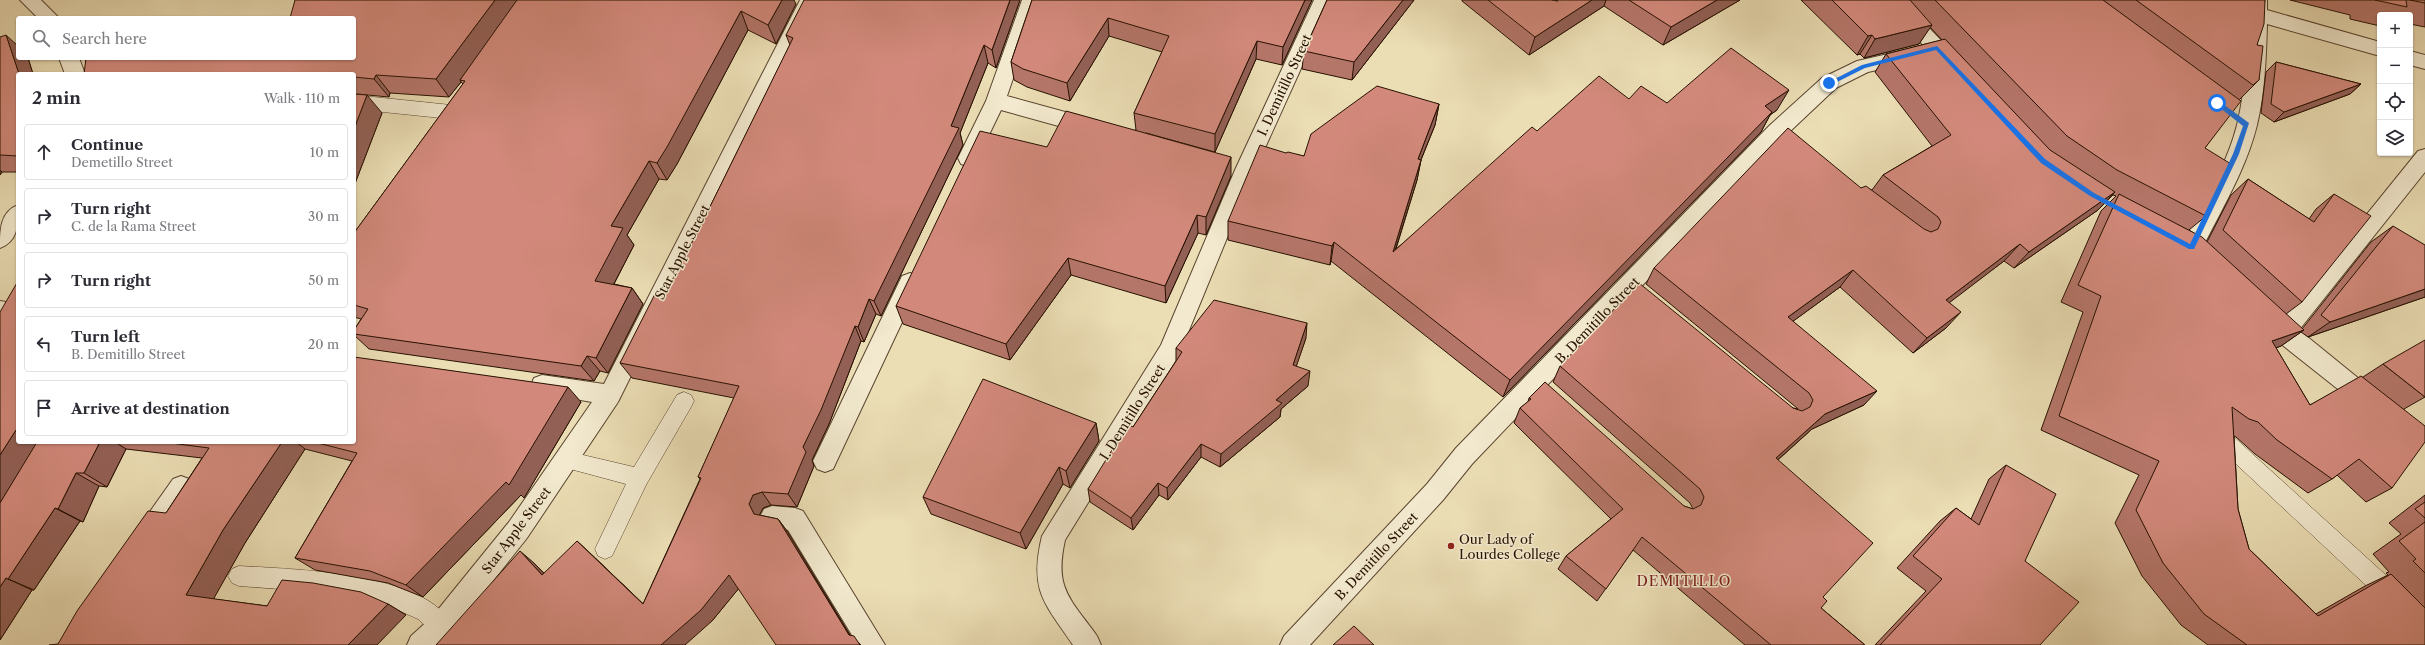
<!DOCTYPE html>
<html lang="en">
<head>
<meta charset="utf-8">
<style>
  body { margin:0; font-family:"Libre Caslon Text",serif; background:#f7f7f7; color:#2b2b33 }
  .controls { position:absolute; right:12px; top:12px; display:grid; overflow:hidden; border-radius:4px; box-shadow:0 1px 3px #0004 }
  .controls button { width:36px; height:36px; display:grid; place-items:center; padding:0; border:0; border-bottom:1px solid #e1e1e2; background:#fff; color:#2b2b33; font:20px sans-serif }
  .stop { position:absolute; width:12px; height:12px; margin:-9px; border:3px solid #1a73e8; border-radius:50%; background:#fff }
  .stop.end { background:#1a73e8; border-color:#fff; box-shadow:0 1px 4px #0008 }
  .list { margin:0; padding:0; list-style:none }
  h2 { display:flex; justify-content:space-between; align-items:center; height:52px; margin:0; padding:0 16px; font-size:17px }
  h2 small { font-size:13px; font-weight:400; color:#7c7c81 }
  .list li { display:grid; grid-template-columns:26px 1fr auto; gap:12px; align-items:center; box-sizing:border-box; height:56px; margin:0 8px 8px; padding:0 8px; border:1px solid #e1e1e2; border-radius:4px }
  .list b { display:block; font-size:15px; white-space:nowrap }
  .list p { margin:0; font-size:13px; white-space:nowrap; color:#7c7c81 }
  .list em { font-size:13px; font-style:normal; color:#7c7c81 }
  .icon { flex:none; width:22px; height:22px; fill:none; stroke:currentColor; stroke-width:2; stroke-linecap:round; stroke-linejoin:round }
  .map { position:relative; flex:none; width:2425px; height:645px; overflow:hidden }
  .search { position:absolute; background:#fff; box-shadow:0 1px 3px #0004; left:16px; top:16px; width:340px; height:44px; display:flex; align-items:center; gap:10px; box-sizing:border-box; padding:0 14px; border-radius:4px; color:#7c7c81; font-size:15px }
  .panel { position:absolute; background:#fff; box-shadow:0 1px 3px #0004; left:16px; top:72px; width:340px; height:372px; border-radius:4px }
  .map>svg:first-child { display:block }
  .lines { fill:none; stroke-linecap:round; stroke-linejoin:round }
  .service-casing { stroke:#58432d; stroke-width:1 }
  .minor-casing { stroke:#58432d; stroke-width:2 }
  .tertiary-casing { stroke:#58432d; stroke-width:2 }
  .service { fill:#f2e9ce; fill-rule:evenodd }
  .minor { fill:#f2e9ce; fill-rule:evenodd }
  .tertiary { fill:#f2e9ce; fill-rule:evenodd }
  .wall { fill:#b5766a; stroke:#271000 }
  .shaded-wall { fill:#936056; stroke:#271000 }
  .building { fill:#d2897b; stroke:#271000 }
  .route { fill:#1a73e8 }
  .poi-dot { fill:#8f2418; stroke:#f2e9ce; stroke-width:1.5 }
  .labels { text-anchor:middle; stroke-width:3; stroke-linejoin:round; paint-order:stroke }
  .street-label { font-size:13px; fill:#271000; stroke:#f2e9ce }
  .poi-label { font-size:13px; fill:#271000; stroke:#f2e9ce; text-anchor:start }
  .neighbourhood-label { font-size:14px; letter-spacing:1px; fill:#7a1f14; stroke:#f2e9ce }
</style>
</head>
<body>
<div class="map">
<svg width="2425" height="645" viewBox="0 0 2425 645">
  <rect width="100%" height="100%" fill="#ebddb4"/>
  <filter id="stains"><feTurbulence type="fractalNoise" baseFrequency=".005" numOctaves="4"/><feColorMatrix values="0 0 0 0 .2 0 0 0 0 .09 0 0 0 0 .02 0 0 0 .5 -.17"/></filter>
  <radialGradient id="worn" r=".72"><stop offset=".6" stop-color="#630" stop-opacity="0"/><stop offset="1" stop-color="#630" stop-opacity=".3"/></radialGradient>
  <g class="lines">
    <!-- service casing -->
    <g class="service-casing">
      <path id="service" d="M354,95L451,105L457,107L460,112L457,117L451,119L354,109Z
        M684,392L691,395L694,401L691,407L646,485L612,556L605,559L598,556L595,549L626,484L559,466L556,460L559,454L566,451L634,467L677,395Z
        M2228,435L2235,438L2388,577L2425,616V642L2417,638L2372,591L2221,450L2218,444L2221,438Z
        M239,566C290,569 429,572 452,626L449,633L441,637L433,633L418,619L380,602L333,593L239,586L232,583L228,576L232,569Z"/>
    </g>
    <!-- minor casing -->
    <g class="minor-casing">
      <path id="minor" d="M800,0H818L618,402L527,538L450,635L439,645H407L411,636L432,617L509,522L592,402L534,392L531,385L534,378L542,375L604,384Z
        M1022,0H1040L1007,96L1098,121L1101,127L1098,133L1091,135L1001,110L975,164L968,166L961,164L958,158L986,101Z
        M1314,0H1332L1255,170L1178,357L1065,540C1054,589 1070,598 1097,636L1101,645H1073C1044,602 1029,591 1042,536L1161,345L1235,170Z
        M1882,0H1902L1959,59L1962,64L1959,69L1952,71L1945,69Z
        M2249,0H2267V10L2380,42V56L2267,24C2266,58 2265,92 2257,125C2246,170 2220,212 2200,253L2192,256L2184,253L2181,247C2201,207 2226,168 2237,125C2247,84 2247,41 2249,0Z
        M1910,49L1917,51L1920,56L1917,61L1868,72L1836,88L1783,138L1472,464L1443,500L1310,645H1280L1284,636L1427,484L1456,448L1769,126L1822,78L1857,61Z
        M2410,51L2425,55V69L2410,65Z
        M2425,149V172L2299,330L2379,395L2382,402L2379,409L2371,412L2363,409L2276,340L2261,326L2258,319L2261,312L2269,310L2283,318L2418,151Z
        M910,273L918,276L921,282L833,469L825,472L817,469L813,461L817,453L902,276Z
        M0,301L18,304V322L0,319Z
        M181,476L189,479L193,487L189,495L155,546L146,549L137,546L134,538L137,530L173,479Z
        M772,506L795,508L803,511L885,645H858L788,530L764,525L760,517L764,509Z"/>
    </g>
    <!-- tertiary casing -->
    <g class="tertiary-casing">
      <path id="tertiary" d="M20,0H41L59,18H38Z
        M59,58H79L85,74H65Z
        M18,205C18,223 19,241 0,248C0,230 0,212 18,205Z"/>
    </g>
    <!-- service -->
    <use href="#service" class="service"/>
    <!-- minor -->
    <use href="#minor" class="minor"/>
    <!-- tertiary -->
    <use href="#tertiary" class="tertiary"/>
  </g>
  <!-- wall -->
  <path class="wall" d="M1020,0L996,68L988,63L960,133L963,145L881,316L876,314L864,342L861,341L829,424L812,460L814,466L797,507L771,505L763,508L759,515L778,519L787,531L850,635L861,645L738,589L712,621L436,645L534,563L544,573L590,553L643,604L700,479L698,477L734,398L632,378L620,363L665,294L701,225L790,45L786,35Z
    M1032,0H1312L1282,65L1256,59L1215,152L1146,133L1231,176L1206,235L1198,233L1166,303L1071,275L1010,360L903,324L896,306L1047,147L1136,130L1134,113L1162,52L1109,36L1070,101L1027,87L1014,80L1011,62Z
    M1327,0H1414L1352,80L1302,69L1304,51Z
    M1462,0H1740L1663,45L1604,6L1529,55L1462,1Z
    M1801,0H2265L2257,45L2259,80L2239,100L2205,148L2206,216L2189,230L2207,242L2231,195L2248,179L2309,219L2316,209L2334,194L2302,302L2286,314L2302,329L2371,242L2393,226L2425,297L2308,337L2301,332L2281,346L2276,348L2310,405L2363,377L2383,364L2425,397L2404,409L2392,488L2366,502L2337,475L2332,479L2308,493L2255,454L2236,437L2234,436L2238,509L2249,549L2316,614L2365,586L2388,575L2386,573L2389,572L2373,554L2401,534L2389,523L2425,495V645H2208L2181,625L2142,576L2115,523L2139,475L2041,430L2083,312L2061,302L2101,211L2116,196L2113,195L2098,210L2014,268L2004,261L1949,302L1946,328L1913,353L1840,287L1793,321L1864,405L1812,429L1778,460L1823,597L1821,608L1865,645H1745L1633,550L1597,601L1558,569L1566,556L1611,519L1514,423L1520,408L1528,402L1529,398L1684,506L1693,509L1690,503L1553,382L1560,366L1793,408L1798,409L1797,408L1646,284L1654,268L1861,188L1872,190L1883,175L1932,146L1875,72L1886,54L1942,40L1930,27L1919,44L1864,58L1860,54L1857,55Z
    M2290,0H2425V27L2410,24V15H2380V26L2350,19V15Z
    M796,4L776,44L748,30L677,164L667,180L659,179L627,235L634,245L614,284L632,288L643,304L608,373L600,371L594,381L369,349L354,335V330L361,319L354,317V233L463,84L461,82L449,97L390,93L389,97L357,94L382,113L354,186V74H84Z
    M0,37L28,58L33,74H18V172H2L0,175Z
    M2276,62L2361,84L2350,94L2274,122L2261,113L2266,72Z
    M1629,99L1667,103L1777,110L1770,115L1761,132L1503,397L1331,261L1330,265L1228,240V221L1286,153L1304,156L1439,104L1435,125L1421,160L1417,180L1396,249L1537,131Z
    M1306,338L1296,366L1308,386L1281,409L1280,417L1220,467L1201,457L1168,500L1159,495L1133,530L1090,502L1088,489L1133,427L1176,361V348Z
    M581,402L524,498L521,495L423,597L388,583L315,570L295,558L352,461L305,449L245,543L213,599L267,606L388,604L406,615L58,644L166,513L202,458L126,449L107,487L99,486L83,522L80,521L34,590H32L0,640L18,442H354Z
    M1096,423L1099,441L1070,488L1063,484L1026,549L931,514L923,497Z
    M2006,465L2025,561L2040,645H1875L1926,591L1897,568L1940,521L1956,508L1971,519L1989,479Z"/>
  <!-- shaded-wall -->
  <path class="shaded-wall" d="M495,0H521L460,80L461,82L449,97L436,79Z
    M782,0H794L796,4L776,44L768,25Z
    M1010,0H1020L996,68L992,50Z
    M1305,0H1312L1282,65L1283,47Z
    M1403,0H1414L1352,80L1354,62Z
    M1592,0H1606L1604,6L1529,55L1535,37Z
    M1717,0H1740L1663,45L1671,27Z
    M741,11L748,30L677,164L667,180L657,163Z
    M1108,18L1109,36L1070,101L1067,83Z
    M1932,25L1919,44L1864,58L1875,39Z
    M6,35L18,46V58H28L33,74H19Z
    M1872,35L1860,54L1857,55L1868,36Z
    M1257,41L1256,59L1215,152V134Z
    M984,45L988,63L960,133L963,145L881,316L874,301L951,126Z
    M376,75L390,93L389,97L374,79Z
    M2361,84L2350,94L2274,122L2284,112Z
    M1789,90L1777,110L1770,115L1761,132L1503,397L1510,380L1765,106Z
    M367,95L382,113L354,186V129Z
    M1439,104L1435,125L1413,179L1418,159Z
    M1231,157V176L1206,235V217Z
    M1421,160L1417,180L1389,270L1393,252Z
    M649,161L659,179L627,235L634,245L607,297L595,281L611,226Z
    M0,170L2,172L0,175Z
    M2115,192L2098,210L2014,268L2029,252Z
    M1197,215L1198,233L1166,303L1165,286Z
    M1334,242L1331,261L1330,265L1332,246Z
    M2020,244L2004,261L1932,316L1946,300Z
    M1068,258L1071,275L1010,360L1006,344Z
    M1853,270L1840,287L1777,333L1788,317Z
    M632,288L643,304L608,373L596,358Z
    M2425,289V297L2308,337L2330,322Z
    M869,299L876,314L864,342L858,327Z
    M1961,312L1946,328L1913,353L1927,338Z
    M1307,323L1306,338L1292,379L1293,365Z
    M855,326L861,341L829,424L812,460L814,466L797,507L788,494L803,447Z
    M2304,330L2281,346L2250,357L2272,341Z
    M587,356L600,371L594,381L581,366Z
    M1310,371L1308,386L1281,409L1280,417L1220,467L1221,454L1276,400Z
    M568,387L581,402L524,498L521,495L423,597L406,585Z
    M1877,391L1864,405L1812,429L1764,472L1776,458L1825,414Z
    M1096,423L1099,441L1070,488L1066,471Z
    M16,430H18V442H48L0,509V455Z
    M100,442H115L126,449L107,487L84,473Z
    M282,442H296L305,449L245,543L209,607L186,595L223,530Z
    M1201,444V457L1168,500L1167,488Z
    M1059,467L1063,484L1026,549L1020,533Z
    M76,473L99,486L83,522L58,509Z
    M1158,483L1159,495L1133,530L1131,518Z
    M762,492L771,505L763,508L759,516L754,514L749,504L753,495Z
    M55,508L80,521L34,590L8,579Z
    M778,519L787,531L856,645L849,635Z
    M577,541L590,553L655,615L643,604Z
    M520,551L534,563L556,586L542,575Z
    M729,575L740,587L712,621L685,645H661Z
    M6,578L32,590L0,640V587Z
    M388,604L406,615L377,645H348Z"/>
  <!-- building -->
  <path class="building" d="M295,0H495L436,79L376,75L374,79L354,77V74H84L86,58H354V18H290Z
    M517,0H782L768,25L741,11L667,147L657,163L649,161L611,226L623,228L595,281L632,288L596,358L587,356L581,366L354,334V330L368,309L354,305V233L465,81L460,80Z
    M804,0H1010L992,50L984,45L951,126L959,128L874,301L869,299L858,327L855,326L821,410L803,447L806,452L788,494L762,492L753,495L749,504L754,514L778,519L849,635L854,636L860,645H776L729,575L701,610L661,645H436L520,551L542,575L577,541L643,604L701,478L698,477L739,386L620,363L656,292L665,294L701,225L793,38L786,35Z
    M1032,0H1305L1283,47L1257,41L1215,134L1134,113L1169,36L1108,18L1067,83L1023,69L1011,62Z
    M1327,0H1403L1354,62L1304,51Z
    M1488,0H1551L1558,1L1556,0H1592L1535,37Z
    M1629,0H1717L1671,27Z
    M1832,0H1910L1932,25L1875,39L1872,35L1868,36Z
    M1935,0H2103L2241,101L2205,148L2231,164L2206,216L2117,170L2067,136Z
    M2136,0H2265L2264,24L2257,45L2263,46L2259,80L2253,85Z
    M2375,0H2406L2407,7Z
    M2410,0H2425V3Z
    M6,35L19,74H18V156L0,155V37Z
    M1945,39L2050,150L2115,192L2029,252L2020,244L1946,300L1961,312L1927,338L1853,270L1788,317L1877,391L1825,414L1776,458L1873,543L1823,597L1827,601L1821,608L1865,645H1771L1642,537L1606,589L1566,556L1623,509L1520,408L1531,399L1529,398L1545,382L1684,506L1693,509L1701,505L1704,497L1700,489L1560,366L1639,283L1793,408L1802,411L1810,407L1813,400L1809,393L1654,268L1788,128L1861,188L1866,186L1924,229L1931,232L1938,229L1941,222L1938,217L1883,175L1951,135L1886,54Z
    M1731,48L1789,90L1765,106L1772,112L1510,380L1334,242L1332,246L1228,221L1260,145L1286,153L1288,152L1304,156L1311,134L1377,86L1439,104L1418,159L1421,160L1393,252L1532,127L1537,131L1599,76L1629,99L1641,86L1667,103Z
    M2276,62L2361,84L2284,112L2271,104Z
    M354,94L367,95L354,129Z
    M1066,111L1231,157L1206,217L1197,215L1165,286L1068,258L1006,344L896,306L980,131L1047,147Z
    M2248,179L2314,222L2334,194L2371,216L2302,302L2223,230Z
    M2119,194L2202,237L2304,330L2272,341L2310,405L2361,376L2425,426V442L2392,488L2359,459L2332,479L2277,440L2258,422L2249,419L2232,407L2238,509L2249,549L2318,616L2391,574L2425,608V645H2247L2204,614L2163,563L2136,510L2159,461L2059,416L2101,296L2078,285Z
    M2393,226L2425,245V289L2330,322L2321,315Z
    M18,281V430H16L0,455V312Z
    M1214,300L1307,323L1293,365L1310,371L1276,400L1282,403L1221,454L1201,444L1167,488L1158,483L1131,518L1088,489L1128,424L1133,427L1182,352L1176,348Z
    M2425,340V397L2383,364Z
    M354,357L568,387L509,485L506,482L406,585L370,571L295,558L357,453L314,442H354Z
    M983,379L1096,423L1066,471L1059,467L1020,533L923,497Z
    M37,442H100L84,473H76L58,509L55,508L8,579L6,578L0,587V503Z
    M163,442H282L223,530L186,595L267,606L282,580L313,583L361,592L388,604L348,645H49L58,644L77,611L148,511L166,513L209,448Z
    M2006,465L2056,494L2025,561L2079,602L2040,645H1880L1942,579L1913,556L1956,508L1979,525Z
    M2425,502V518L2415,509Z
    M2425,522V573L2413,561L2416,559L2399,541Z
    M1354,626L1374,645H1333Z"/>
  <!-- route -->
  <path class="route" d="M1937,46L2045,159L2094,193L2190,244L2233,154L2243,126L2215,104V101H2219L2249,123L2239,154L2194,249H2189L2090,196L2041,163L1936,50L1865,68L1831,85L1827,83L1862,65Z"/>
  <!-- markers -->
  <circle class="poi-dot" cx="1451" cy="546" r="4"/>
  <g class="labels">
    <!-- street labels -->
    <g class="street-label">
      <text transform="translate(1284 85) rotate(-65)" y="5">I. Demitillo Street</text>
      <text transform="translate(682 252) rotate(-63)" y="5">Star Apple Street</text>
      <text transform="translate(1597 320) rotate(-46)" y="5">B. Demitillo Street</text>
      <text transform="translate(1132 412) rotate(-58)" y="5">I. Demitillo Street</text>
      <text transform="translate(516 530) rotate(-53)" y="5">Star Apple Street</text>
      <text transform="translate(1376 556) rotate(-47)" y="5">B. Demitillo Street</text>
    </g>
    <!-- poi labels -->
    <g class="poi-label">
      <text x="1459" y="544">Our Lady of<tspan x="1459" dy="15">Lourdes College</tspan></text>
    </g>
    <!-- neighbourhood labels -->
    <g class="neighbourhood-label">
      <text x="1684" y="586">DEMITILLO</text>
    </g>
  </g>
  <rect width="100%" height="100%" filter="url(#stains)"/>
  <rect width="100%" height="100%" fill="url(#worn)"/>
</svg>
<div class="controls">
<button>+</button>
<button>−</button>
<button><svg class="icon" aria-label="locate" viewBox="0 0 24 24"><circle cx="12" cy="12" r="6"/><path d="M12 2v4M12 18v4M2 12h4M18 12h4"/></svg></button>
<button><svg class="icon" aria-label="layers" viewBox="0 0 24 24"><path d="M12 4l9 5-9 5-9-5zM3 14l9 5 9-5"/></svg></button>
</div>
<div class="stop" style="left:2217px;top:103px"></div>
<div class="stop end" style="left:1829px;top:83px"></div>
<div class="search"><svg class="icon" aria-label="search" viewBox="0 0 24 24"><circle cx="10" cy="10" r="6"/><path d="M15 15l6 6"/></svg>Search here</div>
<section class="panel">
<h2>2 min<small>Walk · 110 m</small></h2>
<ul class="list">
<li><svg class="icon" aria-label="ahead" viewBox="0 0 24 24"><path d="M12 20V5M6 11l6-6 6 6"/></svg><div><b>Continue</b><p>Demetillo Street</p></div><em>10 m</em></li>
<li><svg class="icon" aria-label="right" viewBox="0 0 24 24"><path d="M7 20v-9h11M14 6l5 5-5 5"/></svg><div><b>Turn right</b><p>C. de la Rama Street</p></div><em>30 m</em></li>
<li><svg class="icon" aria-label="right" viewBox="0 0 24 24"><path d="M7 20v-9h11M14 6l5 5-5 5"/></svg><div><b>Turn right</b></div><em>50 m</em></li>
<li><svg class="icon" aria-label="left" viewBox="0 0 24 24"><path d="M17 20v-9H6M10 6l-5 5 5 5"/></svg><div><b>Turn left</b><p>B. Demitillo Street</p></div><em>20 m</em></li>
<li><svg class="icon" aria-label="arrive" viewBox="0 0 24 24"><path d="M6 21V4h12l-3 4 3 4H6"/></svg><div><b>Arrive at destination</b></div></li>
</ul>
</section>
</div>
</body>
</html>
